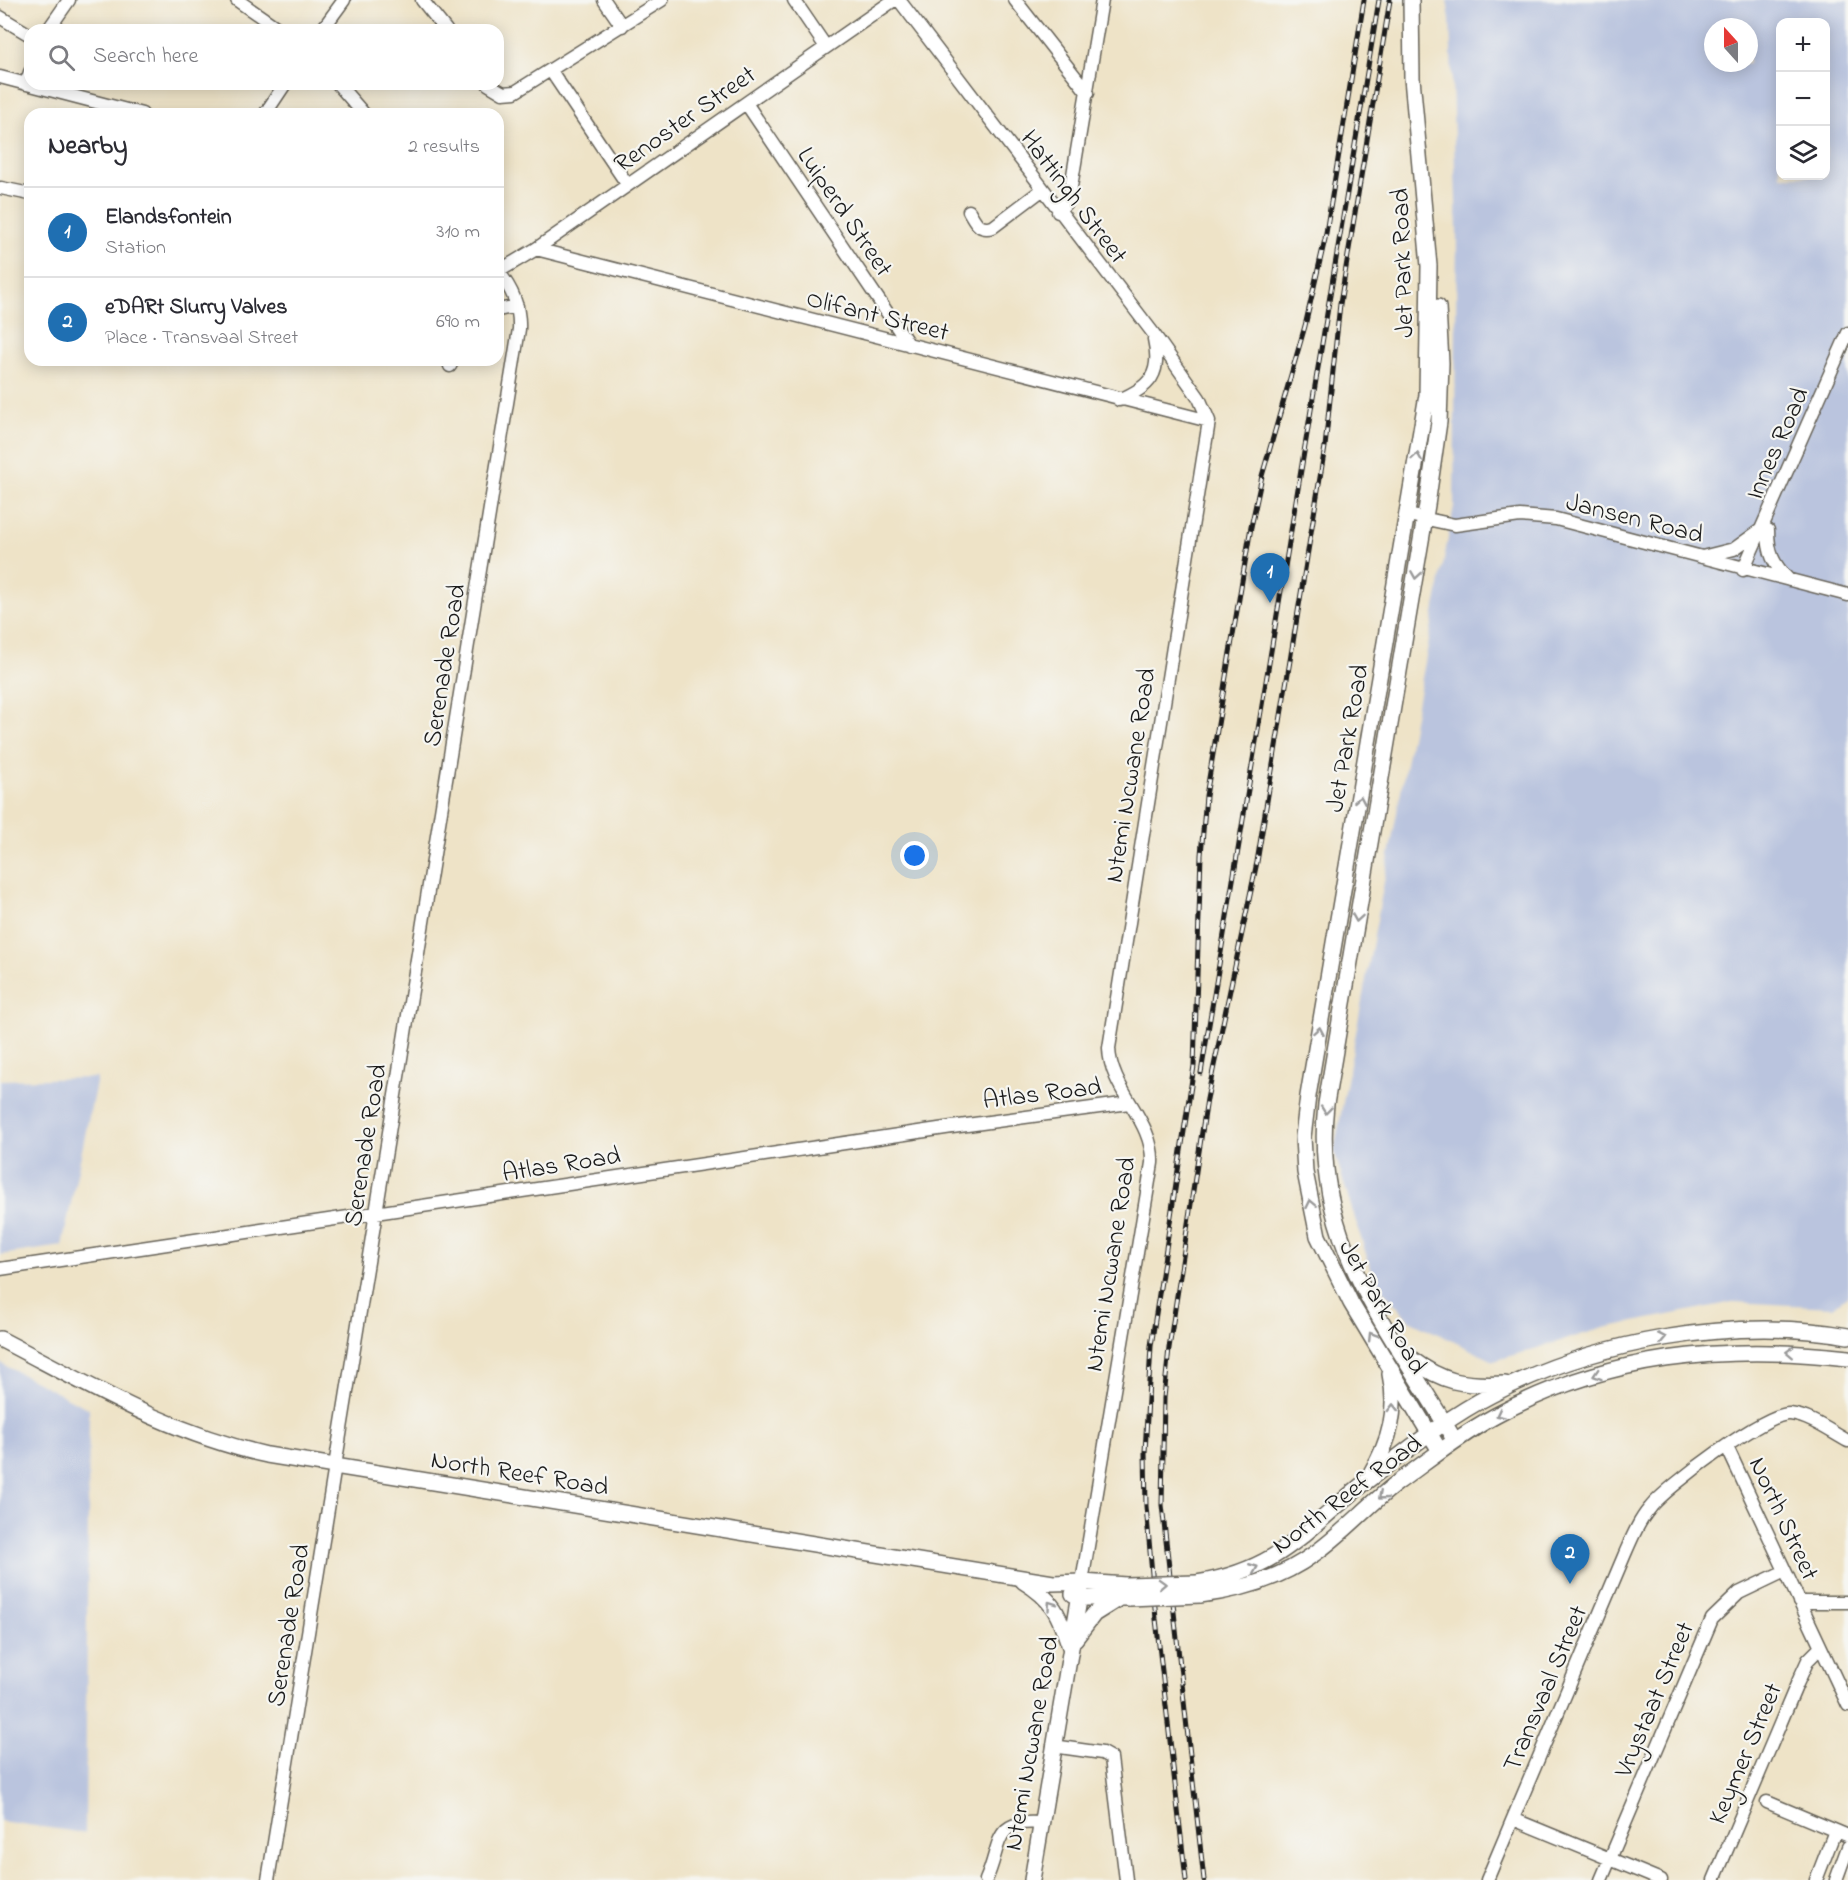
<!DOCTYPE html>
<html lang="en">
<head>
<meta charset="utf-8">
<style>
  body { margin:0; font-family:"Indie Flower",sans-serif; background:#f2f2f3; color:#2b2b33 }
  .controls { position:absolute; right:18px; top:18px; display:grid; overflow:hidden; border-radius:12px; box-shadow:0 3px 15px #0003 }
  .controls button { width:54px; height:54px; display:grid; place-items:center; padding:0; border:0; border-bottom:2px solid #e1e1e2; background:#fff; color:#2b2b33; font:30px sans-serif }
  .compass { position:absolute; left:1704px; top:18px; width:54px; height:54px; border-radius:50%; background:#fff; box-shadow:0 3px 15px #0003; rotate:339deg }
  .you { position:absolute; left:915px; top:856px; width:21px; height:21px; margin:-15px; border:4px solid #fff; border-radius:50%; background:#1a73e8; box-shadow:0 0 0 9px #1a73e833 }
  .badge { display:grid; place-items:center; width:39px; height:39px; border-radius:50%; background:#1f6fb2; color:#fff; font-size:20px; font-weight:700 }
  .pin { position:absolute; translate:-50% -50px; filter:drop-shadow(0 2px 3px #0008) }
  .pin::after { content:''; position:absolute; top:32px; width:21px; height:18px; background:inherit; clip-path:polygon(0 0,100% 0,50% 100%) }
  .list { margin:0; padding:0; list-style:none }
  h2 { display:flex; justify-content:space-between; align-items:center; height:78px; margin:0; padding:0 24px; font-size:26px }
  h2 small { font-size:20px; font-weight:400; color:#7c7c81 }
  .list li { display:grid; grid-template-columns:39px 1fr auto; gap:18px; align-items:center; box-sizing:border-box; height:90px; padding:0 24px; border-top:2px solid #e1e1e2 }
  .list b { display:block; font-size:22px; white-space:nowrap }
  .list p { margin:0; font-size:20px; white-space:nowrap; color:#7c7c81 }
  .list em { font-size:20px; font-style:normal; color:#7c7c81 }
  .icon { flex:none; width:33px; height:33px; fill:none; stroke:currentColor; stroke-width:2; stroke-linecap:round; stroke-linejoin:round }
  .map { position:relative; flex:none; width:1848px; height:1880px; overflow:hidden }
  .search { position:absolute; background:#fff; box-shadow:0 3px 15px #0003; left:24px; top:24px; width:480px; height:66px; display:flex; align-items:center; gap:15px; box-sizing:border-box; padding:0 21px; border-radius:18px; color:#7c7c81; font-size:22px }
  .panel { position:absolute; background:#fff; box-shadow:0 3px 15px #0003; left:24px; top:108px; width:480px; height:258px; border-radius:18px }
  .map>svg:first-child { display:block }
  .industrial { fill:#bac4de; fill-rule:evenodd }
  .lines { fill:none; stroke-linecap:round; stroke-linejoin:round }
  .minor-casing { stroke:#666258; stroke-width:15 }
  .major-casing { stroke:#666258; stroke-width:18 }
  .minor { stroke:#fff; stroke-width:12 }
  .major { stroke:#fff; stroke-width:15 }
  .rail-casing { stroke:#1c1c1c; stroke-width:5 }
  .rail { stroke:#f6f6f2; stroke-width:3; stroke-dasharray:9; stroke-linecap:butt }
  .major-bridge-casing { stroke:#666258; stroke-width:18; stroke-linecap:butt }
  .major-bridge { stroke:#fff; stroke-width:15 }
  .oneway { stroke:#999 }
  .labels { text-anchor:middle; stroke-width:4.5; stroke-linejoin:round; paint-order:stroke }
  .street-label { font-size:26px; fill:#1c1c1c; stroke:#f6f6f2 }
</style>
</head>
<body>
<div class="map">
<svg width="1848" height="1880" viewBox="0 0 1848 1880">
  <rect width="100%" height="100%" fill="#f6f6f2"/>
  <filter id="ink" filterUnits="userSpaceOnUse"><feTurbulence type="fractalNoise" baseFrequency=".0167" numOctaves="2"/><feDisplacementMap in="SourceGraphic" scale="12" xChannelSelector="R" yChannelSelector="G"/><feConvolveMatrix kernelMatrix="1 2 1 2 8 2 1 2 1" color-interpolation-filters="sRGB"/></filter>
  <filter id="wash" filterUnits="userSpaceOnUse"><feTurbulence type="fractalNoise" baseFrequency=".008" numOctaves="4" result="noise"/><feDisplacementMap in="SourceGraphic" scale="24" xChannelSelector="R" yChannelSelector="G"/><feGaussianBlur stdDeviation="1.35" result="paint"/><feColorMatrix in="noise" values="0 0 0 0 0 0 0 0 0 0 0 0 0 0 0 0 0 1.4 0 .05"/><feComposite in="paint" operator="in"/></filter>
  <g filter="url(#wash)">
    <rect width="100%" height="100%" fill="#eee3c7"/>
    <!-- industrial -->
    <path class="industrial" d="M1447,0H1848V1295L1833,1307L1733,1302L1604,1328L1494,1361L1409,1320L1374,1280L1334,1151L1454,506L1457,230L1450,20ZM1780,22H1826V176H1780ZM1713,27H1749V63H1713Z
      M97,1078L62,1246L0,1255V1080Z
      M0,1363L89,1409L85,1833L0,1821Z"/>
  </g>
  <g filter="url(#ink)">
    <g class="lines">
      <!-- minor casing -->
      <g class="minor-casing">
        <path id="minor" d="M237,0L280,30
          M422,0L446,30
          M604,0L622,26
          M794,0L826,47
          M899,0L1153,333L1199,398L1209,421L1109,1048C1110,1091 1154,1120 1152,1163L1082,1582
          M1015,0L1088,93
          M0,17L30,35
          M48,30L69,0
          M322,30L344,0
          M551,71L627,184
          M0,77L142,114
          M26,84L30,72
          M338,84L364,114
          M488,84L503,93L515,92L662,0
          M746,103L909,345
          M265,114L285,84
          M1,188L30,194
          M969,211C976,223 979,231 993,227L1042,190
          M1058,212L1069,199L1102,0
          M536,249L1209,421
          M499,271L536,249L894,0
          M498,310L517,306
          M450,366L453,360
          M1119,400C1150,387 1162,374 1154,339
          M1408,515L1455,525L1520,516L1556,519L1848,595
          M1768,530C1768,553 1773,564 1789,580
          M1702,557L1734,549L1759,531
          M1743,570L1848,333
          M0,1269L952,1127L1129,1103
          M1727,1447L1848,1705
          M1799,1602H1848
          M1053,1746L1102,1753L1111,1758L1126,1880
          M1767,1802L1848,1836
          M1513,1819L1661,1880
          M268,1880L519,329C520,306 512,289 498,271
          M986,1880C1002,1845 992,1819 1040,1823
          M1487,1880L1624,1556C1631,1540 1638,1522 1650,1508C1666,1487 1766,1412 1790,1414C1810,1416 1831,1432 1848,1441
          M1601,1880L1712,1619L1739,1593L1785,1571
          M1714,1880L1797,1684L1808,1660L1820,1648
          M1816,1880L1835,1831
          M1836,1880L1848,1847"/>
      </g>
      <!-- major casing -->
      <g class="major-casing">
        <path id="major" d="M1411,0L1412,78L1429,266L1427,395L1308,1096L1303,1137L1305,1172L1318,1236L1351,1303L1440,1451
          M1438,307L1441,363L1439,422L1427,505L1326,1104C1311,1243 1390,1328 1455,1441
          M0,1339C89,1385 168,1433 267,1455L1053,1583L1082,1582L1126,1585
          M1410,1358C1443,1383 1464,1386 1505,1384
          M1371,1473C1390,1441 1398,1411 1390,1374
          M1023,1581C1053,1599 1059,1614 1070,1647
          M1197,1583C1283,1569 1308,1526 1372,1477C1410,1448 1448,1417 1491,1395C1594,1341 1733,1316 1848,1336
          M1073,1594L1080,1598H1129
          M1200,1595C1241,1590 1280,1579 1314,1554C1344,1533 1368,1505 1397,1483C1429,1460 1460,1435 1495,1416C1608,1355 1722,1344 1848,1358
          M1075,1639L1094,1614L1118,1599
          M1032,1880L1082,1582"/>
      </g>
      <!-- minor -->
      <use href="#minor" class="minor"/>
      <!-- major -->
      <use href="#major" class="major"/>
      <!-- rail casing -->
      <g class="rail-casing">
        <path id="rail" d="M1201,1073L1379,0
          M1186,1880L1156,1619L1146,1506L1145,1452L1151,1346L1194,1066L1201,855L1206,796L1251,527L1262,476L1305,326L1325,239L1364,0
          M1204,1880L1162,1505L1164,1398L1169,1348L1207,1099L1257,862L1325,447L1340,304L1390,0"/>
      </g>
      <!-- rail -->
      <use href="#rail" class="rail"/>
      <!-- major-bridge casing -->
      <g class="major-bridge-casing">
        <path id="major-bridge" d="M1126,1585L1197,1583
          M1129,1598L1200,1595"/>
      </g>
      <!-- major-bridge -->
      <use href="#major-bridge" class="major-bridge"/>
    </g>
    <!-- one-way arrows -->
    <defs><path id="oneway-chevron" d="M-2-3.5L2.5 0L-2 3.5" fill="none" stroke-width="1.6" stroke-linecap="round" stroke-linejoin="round" transform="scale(1.5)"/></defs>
    <g class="oneway">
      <use href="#oneway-chevron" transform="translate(1417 457) rotate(-81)"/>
      <use href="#oneway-chevron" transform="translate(1416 575) rotate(99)"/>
      <use href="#oneway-chevron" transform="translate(1360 800) rotate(-80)"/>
      <use href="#oneway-chevron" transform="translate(1357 918) rotate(99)"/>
      <use href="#oneway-chevron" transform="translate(1319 1031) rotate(-80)"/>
      <use href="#oneway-chevron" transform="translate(1326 1110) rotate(96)"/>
      <use href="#oneway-chevron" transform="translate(1311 1204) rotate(-102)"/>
      <use href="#oneway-chevron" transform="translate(1372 1336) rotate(-122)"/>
      <use href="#oneway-chevron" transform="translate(1662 1338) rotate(-11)"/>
      <use href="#oneway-chevron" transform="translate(1790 1352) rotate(-178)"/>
      <use href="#oneway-chevron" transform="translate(1597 1375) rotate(162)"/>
      <use href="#oneway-chevron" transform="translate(1393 1408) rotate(-90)"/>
      <use href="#oneway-chevron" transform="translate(1500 1414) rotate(153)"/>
      <use href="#oneway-chevron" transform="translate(1382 1496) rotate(139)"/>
      <use href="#oneway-chevron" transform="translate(1254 1568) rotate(-22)"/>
      <use href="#oneway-chevron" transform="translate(1162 1584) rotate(-2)"/>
      <use href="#oneway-chevron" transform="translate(1051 1605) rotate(-126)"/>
    </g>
  </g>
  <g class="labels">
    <!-- street labels -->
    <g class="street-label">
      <text transform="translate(684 118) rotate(-35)" y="9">Renoster Street</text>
      <text transform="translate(1075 196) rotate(53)" y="9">Hattingh Street</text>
      <text transform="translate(846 211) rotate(56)" y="9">Luiperd Street</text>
      <text transform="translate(1401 263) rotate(-92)" y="9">Jet Park Road</text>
      <text transform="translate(878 314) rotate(14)" y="9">Olifant Street</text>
      <text transform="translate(1776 443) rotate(-66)" y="9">Innes Road</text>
      <text transform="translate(1635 517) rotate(14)" y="9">Jansen Road</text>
      <text transform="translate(443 665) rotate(-81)" y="9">Serenade Road</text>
      <text transform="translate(1346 738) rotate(-80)" y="9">Jet Park Road</text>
      <text transform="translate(1129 775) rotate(-81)" y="9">Ntemi Ncwane Road</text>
      <text transform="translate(1042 1092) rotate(-7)" y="9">Atlas Road</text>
      <text transform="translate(364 1145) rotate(-81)" y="9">Serenade Road</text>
      <text transform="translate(561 1163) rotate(-9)" y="9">Atlas Road</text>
      <text transform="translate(1109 1264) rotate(-81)" y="9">Ntemi Ncwane Road</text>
      <text transform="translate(1384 1306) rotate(60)" y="9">Jet Park Road</text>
      <text transform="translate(520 1472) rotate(9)" y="9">North Reef Road</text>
      <text transform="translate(1346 1493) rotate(-37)" y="9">North Reef Road</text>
      <text transform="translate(1785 1518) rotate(65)" y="9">North Street</text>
      <text transform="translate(287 1625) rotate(-81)" y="9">Serenade Road</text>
      <text transform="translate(1544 1688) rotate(-67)" y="9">Transvaal Street</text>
      <text transform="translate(1653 1699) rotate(-67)" y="9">Vrystaat Street</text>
      <text transform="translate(1030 1743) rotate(-80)" y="9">Ntemi Ncwane Road</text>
      <text transform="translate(1744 1753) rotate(-67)" y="9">Keymer Street</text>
    </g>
  </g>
</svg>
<div class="controls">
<button>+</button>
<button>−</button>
<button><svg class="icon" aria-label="layers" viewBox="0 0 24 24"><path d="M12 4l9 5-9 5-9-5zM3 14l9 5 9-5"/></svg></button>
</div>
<svg class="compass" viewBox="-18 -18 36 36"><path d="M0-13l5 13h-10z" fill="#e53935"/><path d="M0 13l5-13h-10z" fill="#7c7c81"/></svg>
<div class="you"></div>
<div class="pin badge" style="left:1270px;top:603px">1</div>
<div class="pin badge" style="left:1570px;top:1584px">2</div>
<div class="search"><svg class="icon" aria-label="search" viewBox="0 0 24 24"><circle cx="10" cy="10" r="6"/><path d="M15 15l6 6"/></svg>Search here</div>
<section class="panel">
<h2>Nearby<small>2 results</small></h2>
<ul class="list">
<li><span class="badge">1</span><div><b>Elandsfontein</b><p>Station</p></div><em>310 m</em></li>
<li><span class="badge">2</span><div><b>eDARt Slurry Valves</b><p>Place · Transvaal Street</p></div><em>690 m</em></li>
</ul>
</section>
</div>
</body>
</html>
